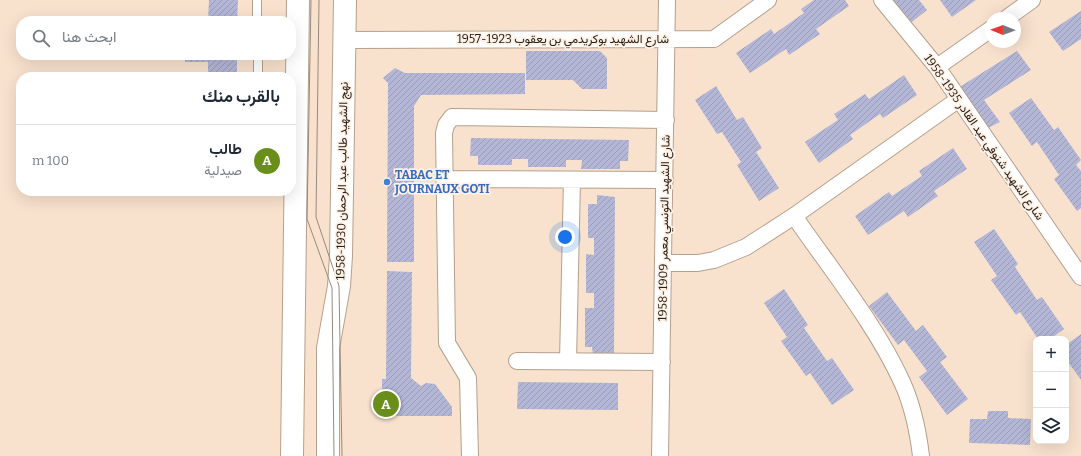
<!DOCTYPE html>
<html lang="ar">
<head>
<meta charset="utf-8">
<style>
  body { margin:0; font-family:Bitter,Vazirmatn,serif; background:#f6f6f7; color:#1f2937; direction:rtl }
  .controls { position:absolute; right:12px; bottom:12px; display:grid; overflow:hidden; border-radius:8px; box-shadow:0 4px 16px #0002 }
  .controls button { width:36px; height:36px; display:grid; place-items:center; padding:0; border:0; border-bottom:1px solid #e0e1e3; background:#fff; color:#1f2937; font:20px sans-serif }
  .compass { position:absolute; left:985px; top:12px; width:36px; height:36px; border-radius:50%; background:#fff; box-shadow:0 4px 16px #0002; rotate:271deg }
  .you { position:absolute; left:565px; top:237px; width:14px; height:14px; margin:-10px; border:3px solid #fff; border-radius:50%; background:#1a73e8; box-shadow:0 0 0 6px #1a73e833 }
  .badge { display:grid; place-items:center; width:26px; height:26px; border-radius:50%; background:#698e19; color:#fff; font-size:13px; font-weight:700 }
  .pin { position:absolute; translate:-50% -50%; border:2px solid #fff; box-shadow:0 1px 4px #0006 }
  .list { margin:0; padding:0; list-style:none }
  h2 { display:flex; justify-content:space-between; align-items:center; height:52px; margin:0; padding:0 16px; font-size:17px }
  h2 small { font-size:13px; font-weight:400; color:#747a83 }
  .list li { display:grid; grid-template-columns:26px 1fr auto; gap:12px; align-items:center; box-sizing:border-box; height:72px; padding:0 16px; border-top:1px solid #e0e1e3 }
  .list b { display:block; font-size:15px; white-space:nowrap }
  .list p { margin:0; font-size:13px; white-space:nowrap; color:#747a83 }
  .list em { font-size:13px; font-style:normal; color:#747a83 }
  .icon { flex:none; width:22px; height:22px; fill:none; stroke:currentColor; stroke-width:2; stroke-linecap:round; stroke-linejoin:round }
  .map { position:relative; flex:none; width:1081px; height:456px; overflow:hidden; direction:ltr }
  .search { position:absolute; background:#fff; box-shadow:0 4px 16px #0002; left:16px; top:16px; width:280px; height:44px; display:flex; align-items:center; gap:10px; box-sizing:border-box; padding:0 14px; border-radius:16px; color:#747a83; font-size:15px }
  .panel { position:absolute; background:#fff; box-shadow:0 4px 16px #0002; left:16px; top:72px; width:280px; height:124px; border-radius:16px; direction:rtl }
  .map>svg:first-child { display:block }
  .building { fill:url(#building-hatch) }
  .lines { fill:none; stroke-linecap:round; stroke-linejoin:round }
  .lane-casing { stroke:#b5a08d; stroke-width:10 }
  .street-casing { stroke:#b5a08d; stroke-width:18 }
  .secondary-casing { stroke:#b5a08d; stroke-width:24 }
  .lane { stroke:#fff; stroke-width:8 }
  .street { stroke:#fff; stroke-width:16 }
  .secondary { stroke:#fff; stroke-width:22 }
  .tram { stroke:#99897b; stroke-width:1 }
  .shop-dot { fill:#3f7fe0; stroke:#fff1e5; stroke-width:1.5 }
  .labels { text-anchor:middle; stroke-width:3.5; stroke-linejoin:round; paint-order:stroke }
  .street-label { font-size:12px; fill:#272018; stroke:#fff1e5 }
  .shop-label { font-size:12px; font-weight:bold; fill:#366cbe; stroke:#fff1e5; text-anchor:start }
</style>
</head>
<body>
<div class="map">
<svg width="1081" height="456" viewBox="0 0 1081 456">
  <defs>
    <pattern id="building-hatch" width="6" height="6" patternUnits="userSpaceOnUse"><rect width="6" height="6" fill="#b4b6d6"/><path d="M-1 1l2-2M0 6l6-6M5 7l2-2" fill="none" stroke="#9b9cb7"/></pattern>
  </defs>
  <rect width="100%" height="100%" fill="#f8e2ce"/>
  <!-- building -->
  <path class="building" d="M209,0H238L237,21H208Z
    M814,0H845L849,6L816,29L820,34L789,55L786,49L750,73L736,53L771,29L774,34L804,13L801,9Z
    M888,0H919L927,10L908,25Z
    M940,0H976L952,17Z
    M1081,11V39L1063,51L1049,32Z
    M526,51H600L607,58V89H582L573,80H526Z
    M1017,51L1031,70L984,100L1000,122L986,129L958,88Z
    M185,55H237V77H208V62H185Z
    M395,68L405,73H525V94L421,95L414,106V262H387L388,83L383,78Z
    M904,75L917,95L883,118L880,114L850,135L853,139L819,163L805,142L838,120L834,114L865,94L869,99Z
    M716,86L737,120L743,117L762,148L756,152L779,188L759,201L737,165L741,162L722,132L717,134L695,100Z
    M1031,98L1054,130L1058,127L1081,160L1076,165L1081,171V208L1077,211L1054,179L1059,175L1037,142L1032,146L1009,113Z
    M471,138L629,140L628,161H620V169H581L582,160H566V167H528V159H512V165H478V156H470Z
    M953,148L967,169L934,191L938,196L908,217L904,211L868,235L855,216L889,192L892,196L922,176L919,171Z
    M597,195L615,197L614,355H593L592,347H585V308H594V293H586V254L594,255V238H588V204H597Z
    M994,229L1018,264L1015,267L1037,300L1042,297L1064,329L1050,339H1038L1020,312L1016,315L991,280L997,276L974,242Z
    M387,271L412,272L411,378L421,386L426,383L435,384L452,407V416H397L382,402V379H386Z
    M784,289L808,325L804,328L827,361L832,358L854,390L832,405L810,373L806,376L781,341L787,337L764,303Z
    M887,292L916,331L923,325L947,357L940,362L968,399L947,415L919,377L927,371L904,340L898,345L869,306Z
    M1081,334V380L1066,359V345Z
    M518,382L618,383V410L517,409Z
    M988,411H1008V418L1031,419L1030,445L969,443L970,419H987Z"/>
  <g class="lines">
    <!-- lane casing -->
    <g class="lane-casing">
      <path id="lane" d="M257,0V21
        M258,55V77"/>
    </g>
    <!-- street casing -->
    <g class="street-casing">
      <path id="street" d="M882,0L937,67L1081,277
        M1007,18L1032,0
        M345,40L714,39L768,0
        M937,67L991,29
        M444,179L665,180
        M794,216C830,268 876,325 902,382C913,406 918,431 921,456
        M664,263H698L714,260L746,247L794,216L959,99
        M517,361L662,362
        M568,361L572,180
        M470,456L468,378L447,343L444,133L446,125L452,117L666,120
        M660,456L667,0"/>
    </g>
    <!-- secondary casing -->
    <g class="secondary-casing">
      <path id="secondary" d="M292,456L298,0
        M328,456V348L339,286L341,256L345,0"/>
    </g>
    <!-- lane -->
    <use href="#lane" class="lane"/>
    <!-- street -->
    <use href="#street" class="street"/>
    <!-- secondary -->
    <use href="#secondary" class="secondary"/>
    <!-- tram -->
    <path class="tram" d="M311,0L307,219L332,288L334,456
      M319,0L316,217L339,286L342,456"/>
  </g>
  <!-- markers -->
  <circle class="shop-dot" cx="387" cy="182" r="4"/>
  <g class="labels">
    <!-- street labels -->
    <g class="street-label">
      <text x="563" y="43">شارع الشهيد بوكريدمي بن يعقوب 1923-1957</text>
      <text transform="translate(984 137) rotate(55)" y="4">شارع الشهيد شنوفي عبد القادر 1935-1958</text>
      <text transform="translate(342 181) rotate(-89)" y="4">نهج الشهيد طالب عبد الرحمان 1930-1958</text>
      <text transform="translate(664 228) rotate(-89)" y="4">شارع الشهيد التونسي معمر 1909-1958</text>
    </g>
    <!-- shop labels -->
    <g class="shop-label">
      <text x="395" y="179">TABAC ET<tspan x="395" dy="14">JOURNAUX GOTI</tspan></text>
    </g>
  </g>
</svg>
<div class="controls">
<button>+</button>
<button>−</button>
<button><svg class="icon" aria-label="layers" viewBox="0 0 24 24"><path d="M12 4l9 5-9 5-9-5zM3 14l9 5 9-5"/></svg></button>
</div>
<svg class="compass" viewBox="-18 -18 36 36"><path d="M0-13l5 13h-10z" fill="#e53935"/><path d="M0 13l5-13h-10z" fill="#747a83"/></svg>
<div class="you"></div>
<div class="pin badge" style="left:386px;top:404px">A</div>
<div class="search"><svg class="icon" aria-label="search" viewBox="0 0 24 24"><circle cx="10" cy="10" r="6"/><path d="M15 15l6 6"/></svg>ابحث هنا</div>
<section class="panel">
<h2>بالقرب منك<small></small></h2>
<ul class="list">
<li><span class="badge">A</span><div><b>طالب</b><p>صيدلية</p></div><em>100 m</em></li>
</ul>
</section>
</div>
</body>
</html>
